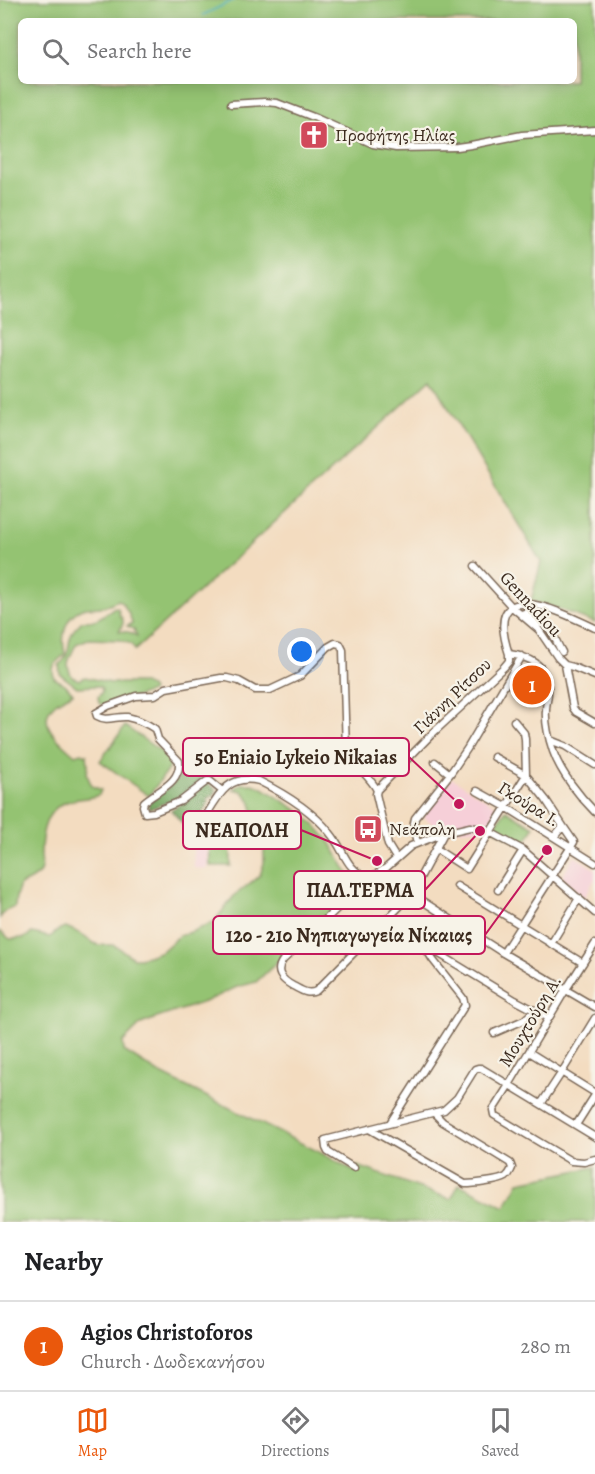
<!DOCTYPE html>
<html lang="en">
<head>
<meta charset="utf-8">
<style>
  body { margin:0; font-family:Alegreya,serif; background:#f6f6f6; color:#202124 }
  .you { position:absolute; left:302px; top:652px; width:21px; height:21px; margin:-15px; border:4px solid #fff; border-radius:50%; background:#1a73e8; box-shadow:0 0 0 9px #1a73e833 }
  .badge { display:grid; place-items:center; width:39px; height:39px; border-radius:50%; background:#ea580c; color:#fff; font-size:20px; font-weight:700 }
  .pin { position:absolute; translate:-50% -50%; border:3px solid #fff; box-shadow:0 2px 6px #0006 }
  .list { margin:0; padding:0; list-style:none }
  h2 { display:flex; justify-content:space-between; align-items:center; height:78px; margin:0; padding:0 24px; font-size:26px }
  h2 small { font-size:20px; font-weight:400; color:#757577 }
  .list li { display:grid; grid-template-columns:39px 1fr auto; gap:18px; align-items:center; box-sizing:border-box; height:90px; padding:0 24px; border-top:2px solid #e0e0e0 }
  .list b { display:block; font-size:22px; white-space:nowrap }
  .list p { margin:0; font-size:20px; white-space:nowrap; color:#757577 }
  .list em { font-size:20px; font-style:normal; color:#757577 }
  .icon { flex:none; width:33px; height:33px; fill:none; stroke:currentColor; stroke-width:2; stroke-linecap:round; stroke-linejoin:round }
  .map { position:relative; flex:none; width:595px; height:1222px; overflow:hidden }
  .search { position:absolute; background:#fff; box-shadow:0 3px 15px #0003; left:18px; right:18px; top:18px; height:66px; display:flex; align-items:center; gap:15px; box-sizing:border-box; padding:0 21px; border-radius:9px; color:#757577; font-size:22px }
  .sheet { height:168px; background:#fff }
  nav { display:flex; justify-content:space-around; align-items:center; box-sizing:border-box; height:84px; border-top:2px solid #e0e0e0; background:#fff; font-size:16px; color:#757577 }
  nav a { display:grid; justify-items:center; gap:3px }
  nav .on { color:#ea580c }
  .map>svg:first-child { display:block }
  .built { fill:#f6cfd8 }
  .green { fill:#94c372; stroke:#687648; stroke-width:1.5; fill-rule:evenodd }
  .forest { fill:url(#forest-crowns); stroke:#596a41; stroke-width:1.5 }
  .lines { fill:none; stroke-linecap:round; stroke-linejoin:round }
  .stream { stroke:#45afc3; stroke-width:1.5 }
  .minor-casing { stroke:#7b6857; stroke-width:9 }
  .minor { stroke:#fff; stroke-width:6 }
  .labels { text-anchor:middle; stroke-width:4.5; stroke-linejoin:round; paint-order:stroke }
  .poi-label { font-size:18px; fill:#3b2a1e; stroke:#f7f3e8; text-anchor:start }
  .street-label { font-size:18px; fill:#3b2a1e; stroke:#f7f3e8 }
  .leader { fill:none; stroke:#c2185b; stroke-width:2 }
  .callout-dot { fill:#c2185b; stroke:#f7f3e8; stroke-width:2 }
  .callout { fill:#f7f3e8; stroke:#c2185b; stroke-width:2 }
  .callout-label { font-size:20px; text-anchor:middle; font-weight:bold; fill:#3b2a1e }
</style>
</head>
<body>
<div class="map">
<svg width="595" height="1222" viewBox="0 0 595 1222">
  <defs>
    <pattern id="forest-crowns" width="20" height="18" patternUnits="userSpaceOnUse" patternTransform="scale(1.5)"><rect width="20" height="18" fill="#77a964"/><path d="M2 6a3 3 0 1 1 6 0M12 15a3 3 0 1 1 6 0" fill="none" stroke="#638a52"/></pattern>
  </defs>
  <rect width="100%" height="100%" fill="#f7f3e8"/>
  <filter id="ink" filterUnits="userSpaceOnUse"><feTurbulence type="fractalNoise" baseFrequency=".0167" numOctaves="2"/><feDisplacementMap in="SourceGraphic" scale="12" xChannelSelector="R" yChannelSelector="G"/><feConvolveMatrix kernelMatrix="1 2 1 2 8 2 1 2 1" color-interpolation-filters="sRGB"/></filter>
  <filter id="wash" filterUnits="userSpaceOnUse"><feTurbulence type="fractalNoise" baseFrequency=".008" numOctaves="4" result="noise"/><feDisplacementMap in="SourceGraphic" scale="24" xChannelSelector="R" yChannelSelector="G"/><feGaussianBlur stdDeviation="1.35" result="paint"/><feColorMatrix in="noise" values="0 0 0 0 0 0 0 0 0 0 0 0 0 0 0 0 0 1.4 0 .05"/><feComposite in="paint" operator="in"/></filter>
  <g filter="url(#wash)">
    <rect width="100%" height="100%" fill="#f3dcc0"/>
    <!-- built -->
    <path class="built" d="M452,778L499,808L486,828L446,831L435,826L423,816Z
      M193,841L208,842V869L194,868Z
      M574,856L595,869V879L584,898L562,877Z"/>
    <!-- green -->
    <path class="green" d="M0,0H595V623L562,610L531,601L541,562L431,379L135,650L131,644L120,640L88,639L76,644C70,659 64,661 72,677L79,680L85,677L111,683H142L150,687L152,690L151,692L105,707L99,703L98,697L102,692L101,687L97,686L77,687L60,674L59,665C72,653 66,646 72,633C74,628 79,625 82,621C99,622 102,615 115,607L118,608C118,621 129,616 119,631L129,632L137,636L134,629L127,626L132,623C131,617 124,604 119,600C112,602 108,606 101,607C95,608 88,607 82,609C64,616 61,637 65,654C56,663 51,663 54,678L65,684L73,693C68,696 62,699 57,702C32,721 60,742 75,755L82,753L87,755L88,764L87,775L92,786L101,790L99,795C87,800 74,797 62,804C44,813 41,835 41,854C41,860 43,866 40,872C36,878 26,882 20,885L16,897L15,907L5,911L0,918ZM21,21H574V81H21Z
      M125,726L174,761L149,796L100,761Z
      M242,784H253L263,788L299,811L315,825L330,842L349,875L358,883L357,887L256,982L237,987L207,1001L154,1019L141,1024L123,1042L124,1051L157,1072L323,1154L353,1171L358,1166L451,1199L459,1184L505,1207L519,1182L595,1167V1222H0V931L10,939L24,938L32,933L50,937L60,929L66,927L77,932L92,942L98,945H113L119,948L133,958H139L148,956L162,951L179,936L191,932L214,922L234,896L260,875L264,863V846L250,800L242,791L233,789Z
      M506,810L534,827C530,833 528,842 520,844L493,828Z
      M230,832L231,866H210L209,833Z"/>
    <!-- forest -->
    <path class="forest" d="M183,751C191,754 202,764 210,769C195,790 173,801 149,809L148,804C162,791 180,783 188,764L181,756Z
      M207,783L217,790L214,795L208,797V804L192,828L184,825L171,810L185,802Z"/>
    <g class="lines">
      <!-- stream -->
      <path class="stream" d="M203,15L234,0"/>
    </g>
  </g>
  <g filter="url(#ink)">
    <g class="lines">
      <!-- minor casing -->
      <g class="minor-casing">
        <path id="minor" d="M231,104L265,102L277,103L316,118L373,144L396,148L457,147L471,145L522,135L595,130
          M475,566L512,607L539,630L558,658L565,665L573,708L576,712L595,723
          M521,614L527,612L537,623C552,624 555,641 562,652
          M509,654C530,657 546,664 548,687C549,695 546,703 546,710C545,723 549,739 553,751C560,772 580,797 595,812
          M509,654C482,573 557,610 595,628
          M565,665L573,667L595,676
          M550,740L565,746L595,765
          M494,757L526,775L546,800L563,826L554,837
          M435,762L450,774
          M221,790L210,781H207L181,801L154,812L145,813L143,806L144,802C158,790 181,783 179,761L158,739L155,729C146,723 137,719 127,717C116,716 107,722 97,716L96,713L108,706L136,696L155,695L166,688L221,678H227L239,681L255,690H270L300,676L328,647L335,643L340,644L343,650L346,751C354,766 369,775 377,790
          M477,791L506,807L595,863
          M203,821C217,798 227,773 259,781C285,794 312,810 330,833C346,852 343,866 368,879
          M444,833L416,885L404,902L316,991C307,995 301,990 293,986C282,980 274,972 283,960L368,879L386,868L411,846L444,833L470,827L486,830L523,850L595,913
          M417,842L413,828L415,818L450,774L467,749L522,656
          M436,849L467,869L526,775L525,739L524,733L514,721
          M396,858L388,845L376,794L377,790L433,733L504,667L509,661V654
          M379,873L503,953L595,1007
          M457,886L583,963
          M498,890L523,850
          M366,940L416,942L423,944L515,1000L549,1018
          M551,944L579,898
          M595,944L565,991L509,1085L493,1110L494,1115L571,1161L584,1162L595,1159
          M503,953L574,842L563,826
          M494,1033L524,1020L535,1010
          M529,1052L595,1093
          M541,1104L562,1072L595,1018
          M390,1123L465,1005L463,998L433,960L423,944
          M576,1125L595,1095
          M369,1129L465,1184C473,1184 500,1181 506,1177C510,1174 510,1172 512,1168L510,1163L443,1122L435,1114
          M354,1168L328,1152L326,1148L325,1140L444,1110L457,1098L475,1069L478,1068H481L595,1137"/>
      </g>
      <!-- minor -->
      <use href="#minor" class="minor"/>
    </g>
  </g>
  <!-- icons -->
  <defs>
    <g id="church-square" transform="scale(1.5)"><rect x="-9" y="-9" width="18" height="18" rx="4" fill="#d1495b" stroke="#f7f3e8"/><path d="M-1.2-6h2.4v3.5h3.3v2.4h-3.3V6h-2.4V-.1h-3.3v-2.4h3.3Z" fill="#fff"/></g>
    <g id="bus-square" transform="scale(1.5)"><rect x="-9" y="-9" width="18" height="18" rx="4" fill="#d1495b" stroke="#f7f3e8"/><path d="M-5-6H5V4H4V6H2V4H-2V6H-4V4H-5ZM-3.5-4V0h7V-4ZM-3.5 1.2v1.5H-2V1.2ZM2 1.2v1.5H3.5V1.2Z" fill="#fff"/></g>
  </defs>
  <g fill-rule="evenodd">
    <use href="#church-square" x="314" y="135"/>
    <use href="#bus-square" x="368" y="829"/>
  </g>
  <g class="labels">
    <!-- poi labels -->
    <g class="poi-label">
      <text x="335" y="141">Προφήτης Ηλίας</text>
      <text x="389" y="835">Νεάπολη</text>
    </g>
    <!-- street labels -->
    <g class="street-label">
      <text transform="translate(531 604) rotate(47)" y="6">Gennadiou</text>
      <text transform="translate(452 696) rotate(-44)" y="6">Γιάννη Ρίτσου</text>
      <text transform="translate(529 804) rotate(32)" y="6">Γκούρα Ι.</text>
      <text transform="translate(530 1021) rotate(-59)" y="6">Μουχτούρη Α.</text>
    </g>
  </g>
  <!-- callouts -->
  <path class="leader" d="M459 804L409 757M377 861L301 830M480 831L425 890M547 850L485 935"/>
  <g class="callout-dot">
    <circle cx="459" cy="804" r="6"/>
    <circle cx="377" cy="861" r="6"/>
    <circle cx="480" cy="831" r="6"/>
    <circle cx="547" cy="850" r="6"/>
  </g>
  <g class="callout">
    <rect x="183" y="738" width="226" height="38" rx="6"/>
    <rect x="183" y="811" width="118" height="38" rx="6"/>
    <rect x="294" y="871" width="131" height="38" rx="6"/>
    <rect x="213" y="916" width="272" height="38" rx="6"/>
  </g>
  <g class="callout-label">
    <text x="296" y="764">5o Eniaio Lykeio Nikaias</text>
    <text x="242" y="837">ΝΕΑΠΟΛΗ</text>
    <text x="360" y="897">ΠΑΛ.ΤΕΡΜΑ</text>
    <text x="349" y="942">12ο - 21ο Νηπιαγωγεία Νίκαιας</text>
  </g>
</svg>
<div class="you"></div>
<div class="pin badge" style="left:532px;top:685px">1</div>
<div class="search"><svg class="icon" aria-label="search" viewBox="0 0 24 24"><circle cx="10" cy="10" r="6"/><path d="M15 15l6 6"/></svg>Search here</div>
</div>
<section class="sheet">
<h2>Nearby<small></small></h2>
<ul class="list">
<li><span class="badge">1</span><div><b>Agios Christoforos</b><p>Church · Δωδεκανήσου</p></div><em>280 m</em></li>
</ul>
</section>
<nav>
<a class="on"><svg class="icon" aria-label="map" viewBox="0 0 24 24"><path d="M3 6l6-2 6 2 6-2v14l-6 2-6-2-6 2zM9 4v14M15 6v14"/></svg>Map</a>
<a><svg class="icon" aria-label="directions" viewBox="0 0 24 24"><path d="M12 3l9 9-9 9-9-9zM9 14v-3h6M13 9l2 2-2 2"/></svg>Directions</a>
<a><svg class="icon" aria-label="saved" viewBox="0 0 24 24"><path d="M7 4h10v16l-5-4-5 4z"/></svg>Saved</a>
</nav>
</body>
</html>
